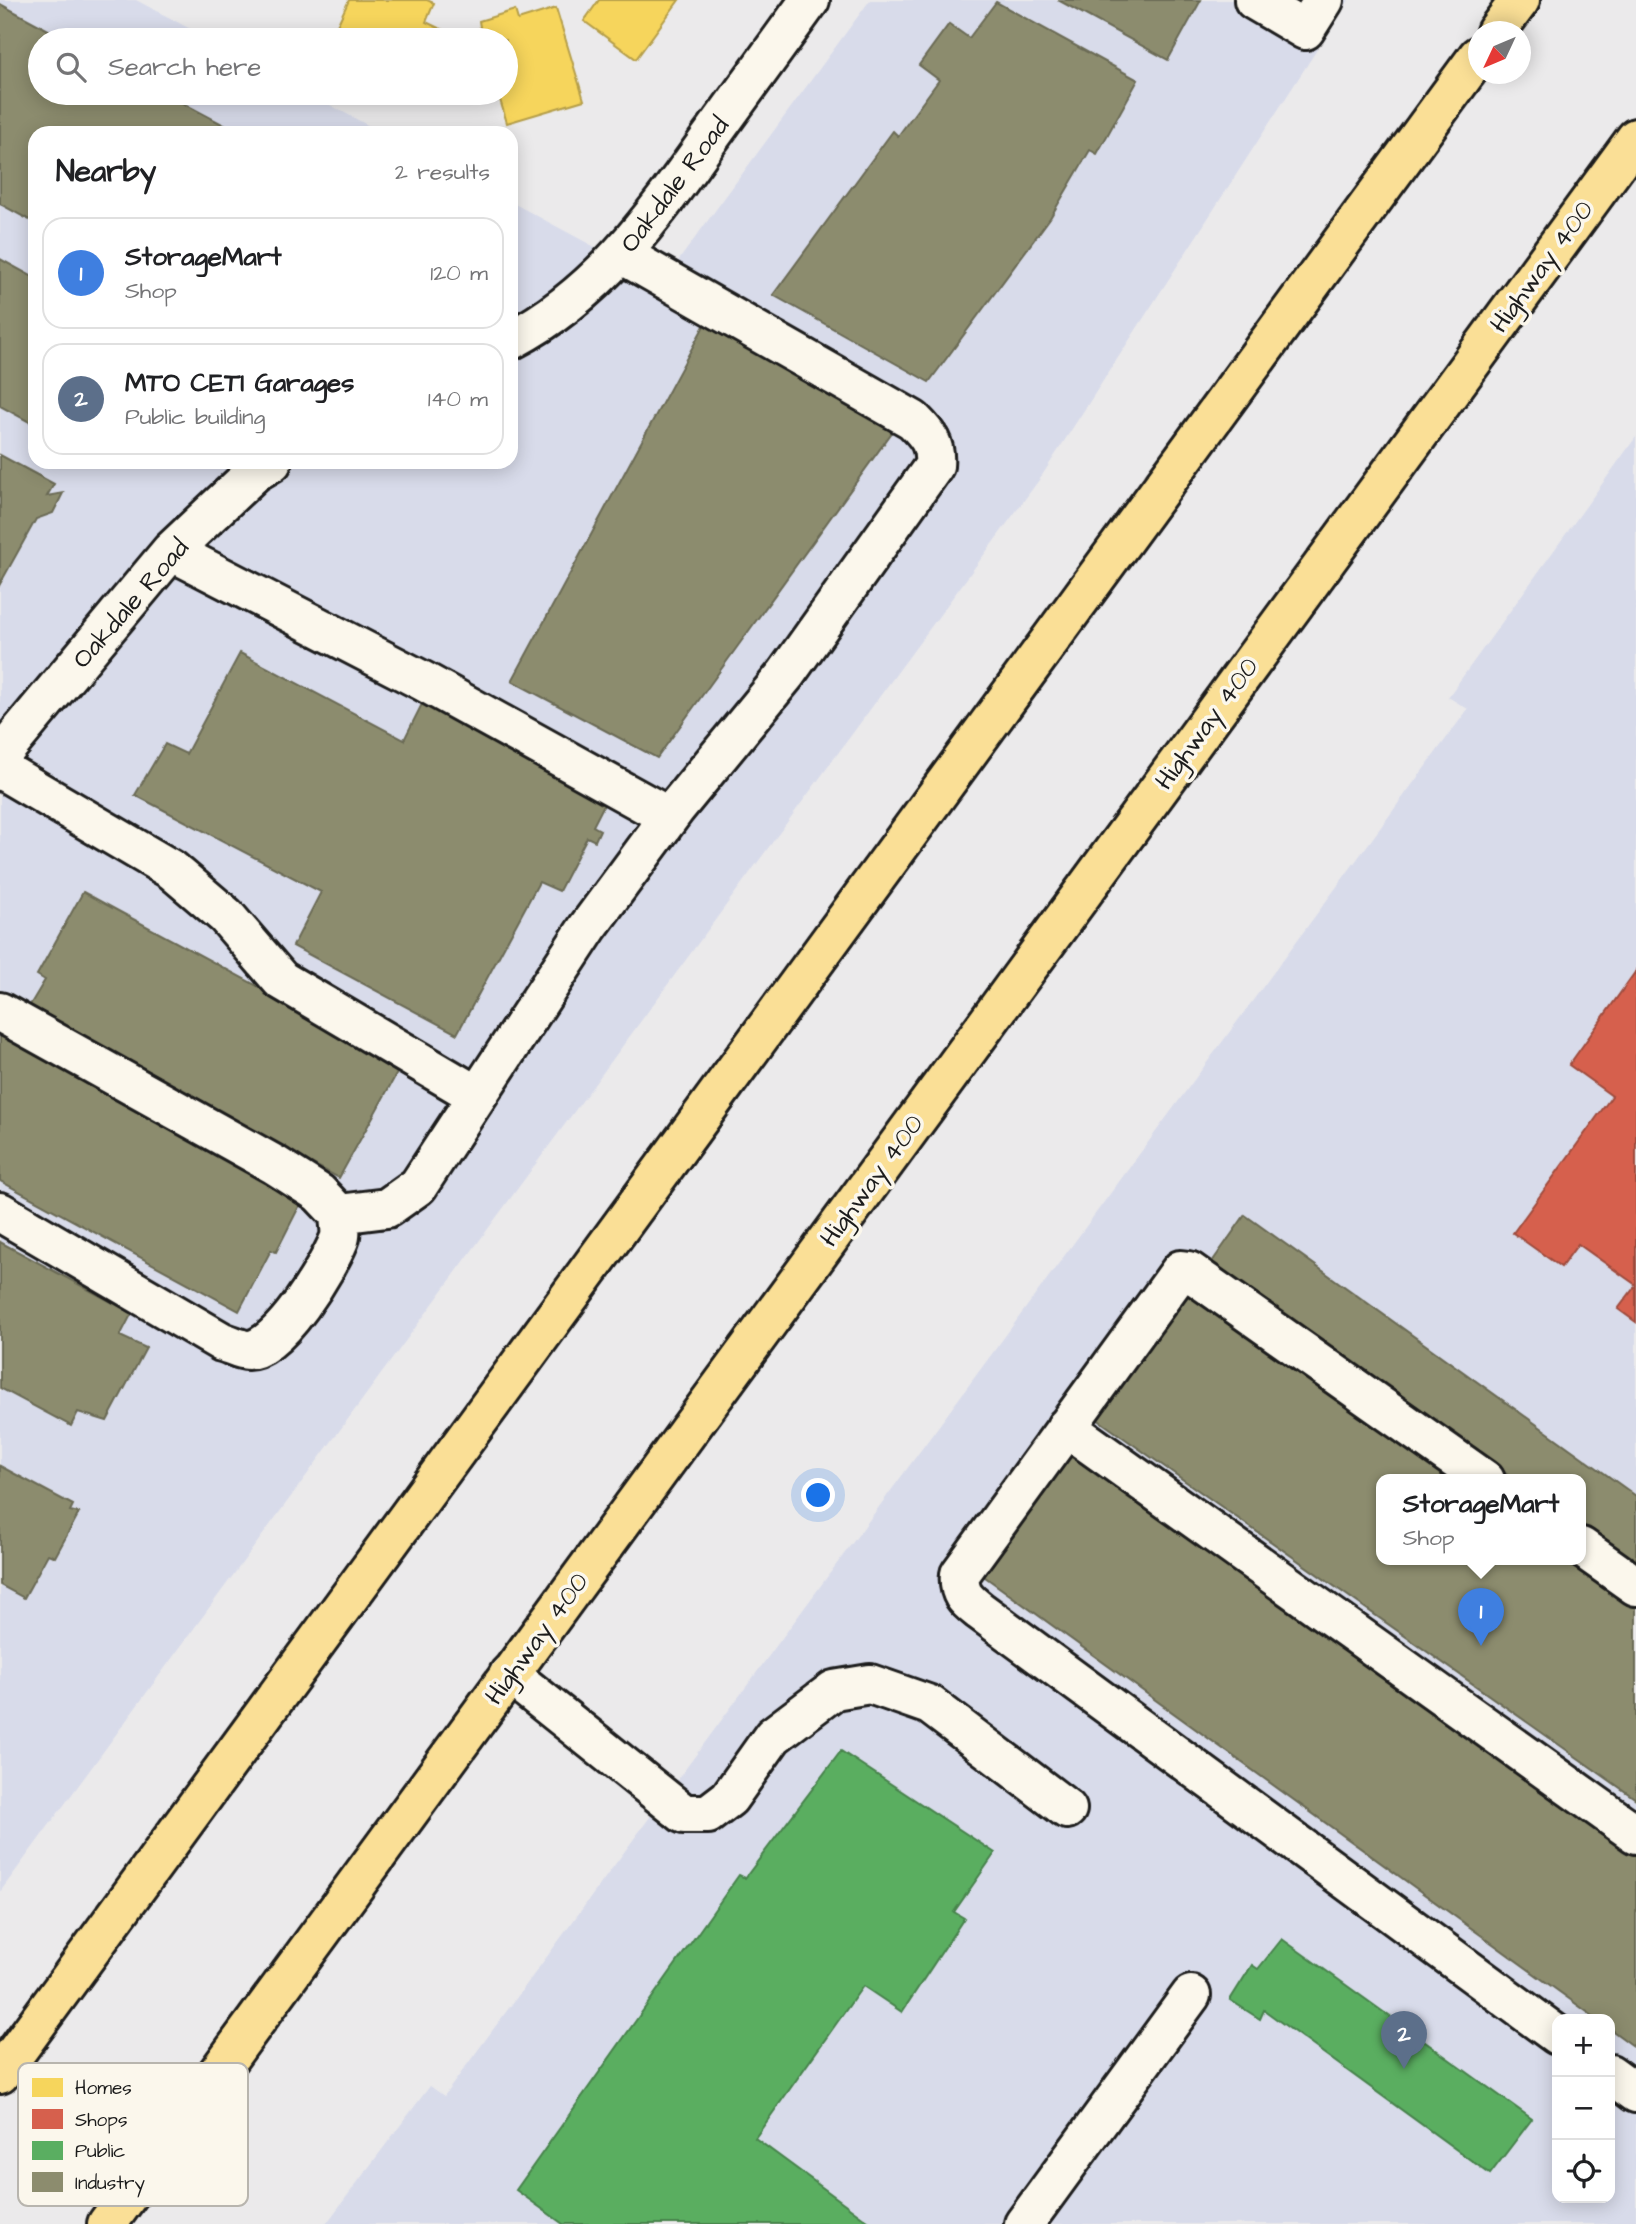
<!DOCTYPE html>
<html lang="en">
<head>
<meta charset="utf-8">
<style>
  body { margin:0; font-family:"Architects Daughter",sans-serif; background:#f6f6f6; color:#202124 }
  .controls { position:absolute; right:21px; bottom:21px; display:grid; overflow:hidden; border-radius:14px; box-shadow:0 4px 18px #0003 }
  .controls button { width:63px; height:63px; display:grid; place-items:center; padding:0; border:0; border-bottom:2px solid #e0e0e0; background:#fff; color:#202124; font:35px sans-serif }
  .compass { position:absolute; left:1468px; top:21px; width:63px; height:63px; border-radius:50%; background:#fff; box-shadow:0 4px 18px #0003; rotate:226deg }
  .you { position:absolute; left:819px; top:1496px; width:24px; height:24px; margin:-18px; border:5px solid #fff; border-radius:50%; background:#1a73e8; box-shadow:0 0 0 10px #1a73e833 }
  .badge { display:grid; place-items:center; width:46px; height:46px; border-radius:50%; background:#1c1c1c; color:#fff; font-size:23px; font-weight:700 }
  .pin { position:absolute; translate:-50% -58px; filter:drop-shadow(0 2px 4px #0008) }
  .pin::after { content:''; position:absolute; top:37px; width:24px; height:21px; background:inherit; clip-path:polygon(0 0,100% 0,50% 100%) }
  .popup { position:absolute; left:1376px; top:1474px; width:210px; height:91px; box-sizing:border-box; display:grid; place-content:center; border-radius:14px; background:#fff; filter:drop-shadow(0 2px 5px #0005); font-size:23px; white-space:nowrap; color:#757577 }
  .popup b { font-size:26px; color:#202124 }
  .popup::after { content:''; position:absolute; left:50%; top:100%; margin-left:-14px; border:14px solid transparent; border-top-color:#fff }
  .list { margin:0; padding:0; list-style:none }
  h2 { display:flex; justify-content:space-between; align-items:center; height:91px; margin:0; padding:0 28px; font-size:30px }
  h2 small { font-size:23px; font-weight:400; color:#757577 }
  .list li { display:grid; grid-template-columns:46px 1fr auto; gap:21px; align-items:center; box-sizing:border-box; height:112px; margin:0 14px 14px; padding:0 14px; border:2px solid #e0e0e0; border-radius:21px }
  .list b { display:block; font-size:26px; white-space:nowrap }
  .list p { margin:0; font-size:23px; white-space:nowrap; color:#757577 }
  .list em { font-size:23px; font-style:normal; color:#757577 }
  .icon { flex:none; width:38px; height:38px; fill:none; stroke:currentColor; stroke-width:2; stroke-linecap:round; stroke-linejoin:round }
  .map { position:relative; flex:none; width:1636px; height:2224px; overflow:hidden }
  .search { position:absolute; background:#fff; box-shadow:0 4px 18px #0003; left:28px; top:28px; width:490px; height:77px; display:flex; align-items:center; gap:18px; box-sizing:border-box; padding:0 24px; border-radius:38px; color:#757577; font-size:26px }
  .panel { position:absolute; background:#fff; box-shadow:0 4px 18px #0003; left:28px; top:126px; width:490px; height:343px; border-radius:21px }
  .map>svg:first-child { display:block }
  .built { fill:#d8dbea; fill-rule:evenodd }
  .homes { fill:#f6d55c; stroke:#b59e49; stroke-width:2 }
  .shops { fill:#d6604d; stroke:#9e4c3e; stroke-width:2 }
  .public { fill:#5aae61; stroke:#47824c; stroke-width:2 }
  .industry { fill:#8c8c6e; stroke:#6a6a55; stroke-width:2 }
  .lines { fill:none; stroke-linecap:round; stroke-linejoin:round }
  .minor-casing { stroke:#1c1c1c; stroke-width:44 }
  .highway-casing { stroke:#1c1c1c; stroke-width:44 }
  .minor { stroke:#fbf7ec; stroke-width:38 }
  .highway { stroke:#fadf96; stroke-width:38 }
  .labels { text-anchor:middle; stroke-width:7; stroke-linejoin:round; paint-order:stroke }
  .street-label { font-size:26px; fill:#1c1c1c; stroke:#fbf7ec }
  .key { fill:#fbf7ec; stroke:#b8b5ae; stroke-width:2 }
  .key-label { font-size:19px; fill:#1c1c1c }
</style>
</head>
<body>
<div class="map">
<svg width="1636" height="2224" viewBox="0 0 1636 2224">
  <rect width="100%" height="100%" fill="#ebeaeb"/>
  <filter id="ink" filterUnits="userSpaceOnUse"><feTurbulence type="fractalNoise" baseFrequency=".0143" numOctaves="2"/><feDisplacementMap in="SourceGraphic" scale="14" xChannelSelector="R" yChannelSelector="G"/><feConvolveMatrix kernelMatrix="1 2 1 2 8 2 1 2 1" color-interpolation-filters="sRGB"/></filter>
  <g filter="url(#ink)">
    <!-- built -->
    <path class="built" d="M0,0H136L211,40H40V93H308L382,133H35V462H511V202L662,283L870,0H1349L1039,480L0,1892Z
      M1636,437V2224H326L430,2086L444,2096L1468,709L1448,697ZM1381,1480H1581V1560H1381ZM1557,2019H1610V2198H1557Z"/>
    <!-- homes -->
    <path class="homes" d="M349,0H427L434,3L426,22L443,30L438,40H357L335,30Z
      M599,0H679L636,59L584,21Z
      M556,8L584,100L507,123L498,93H506V40H482L479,21L515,10L518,20Z"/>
    <!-- shops -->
    <path class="shops" d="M1636,971V1322L1618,1309L1636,1285L1578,1244L1561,1267L1513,1233L1612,1096L1569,1065Z"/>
    <!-- public -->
    <path class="public" d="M841,1751L995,1853L954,1912L964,1918L902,2012L863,1986L755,2138L872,2224H563L516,2190L739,1875L745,1878Z
      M1282,1939L1532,2119L1490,2174L1264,2010L1260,2019L1230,2000L1252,1965L1258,1969Z"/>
    <!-- industry -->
    <path class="industry" d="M1058,0H1201L1168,60Z
      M996,2L1138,80L1097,154L1090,150L1050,218L929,382L773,295L893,131L898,136L939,80L919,65L949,24L969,38Z
      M0,4L67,40H40V93H164L239,133H35V223L0,204Z
      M0,259L35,278V425L0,406Z
      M712,311L903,417L657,758L512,681Z
      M0,455L54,484L47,496L63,493L53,513L36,519L0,584Z
      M240,653L404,740L429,690L613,787L593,826L600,830L595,841L587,837L559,891L539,882L457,1034L293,946L321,892L135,795L165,744L186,754Z
      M83,892L402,1064L339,1178L27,1010L45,980L37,975Z
      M0,1034L303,1199L276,1252L271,1250L239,1311L0,1181Z
      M1245,1215L1636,1496V1567L1581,1527V1480H1515L1212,1262Z
      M0,1242L132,1313L120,1336L146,1348L107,1421L78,1412L71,1426L0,1388Z
      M1193,1283L1472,1480H1381V1560H1581L1636,1595V1799L1097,1419Z
      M1078,1439L1636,1842V2048L1610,2029V2019H1597L981,1574Z
      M0,1466L73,1505L70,1511L79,1513L55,1557L48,1554L24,1598L0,1585Z"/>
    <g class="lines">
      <!-- minor casing -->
      <g class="minor-casing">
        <path id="minor" d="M1254,0L1305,30L1324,0
          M511,340C598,295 652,219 707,142C741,95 776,47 810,0
          M171,551L423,681L669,817
          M0,756L171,551L255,472L272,462
          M0,769L172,870L226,916L281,980L476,1095
          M0,1012L275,1165L319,1193L339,1214C339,1222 342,1233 339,1240C328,1267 279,1350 248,1350C240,1350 230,1344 222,1342L0,1212
          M339,1214L387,1208L418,1186L588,927L676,808L786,674L934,466C936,444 928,435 913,420L623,255
          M1066,1427L1636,1834
          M1485,1480L1189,1271L1181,1270L960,1574C958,1594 966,1600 980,1611L1557,2035
          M1581,1547L1636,1586
          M509,1674L684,1814H708L729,1798L773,1736L834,1690L870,1684L930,1705L1067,1809
          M1610,2074L1636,2093
          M1024,2224L1191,1995"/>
      </g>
      <!-- highway casing -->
      <g class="highway-casing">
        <path id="highway" d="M1496,32L1520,0
          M0,2074L1478,56
          M107,2224L1636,138"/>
      </g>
      <!-- minor -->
      <use href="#minor" class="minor"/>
      <!-- highway -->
      <use href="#highway" class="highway"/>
    </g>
  </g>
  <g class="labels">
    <!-- street labels -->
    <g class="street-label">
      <text transform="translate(674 184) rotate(-53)" y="9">Oakdale Road</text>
      <text transform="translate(1541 266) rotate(-54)" y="9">Highway 400</text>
      <text transform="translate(130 603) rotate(-49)" y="9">Oakdale Road</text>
      <text transform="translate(1206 723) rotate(-54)" y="9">Highway 400</text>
      <text transform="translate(871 1180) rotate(-54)" y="9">Highway 400</text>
      <text transform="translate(536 1638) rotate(-54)" y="9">Highway 400</text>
    </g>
  </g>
  <!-- legend -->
  <rect x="18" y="2063" width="230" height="143" rx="10" class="key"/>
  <rect x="32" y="2078" width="31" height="19" fill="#f6d55c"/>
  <rect x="32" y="2109" width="31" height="20" fill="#d6604d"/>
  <rect x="32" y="2141" width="31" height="19" fill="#5aae61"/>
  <rect x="32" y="2172" width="31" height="20" fill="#8c8c6e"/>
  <g class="key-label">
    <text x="75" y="2094">Homes</text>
    <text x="75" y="2126">Shops</text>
    <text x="75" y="2157">Public</text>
    <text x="75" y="2189">Industry</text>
  </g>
</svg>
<div class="controls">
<button>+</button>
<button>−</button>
<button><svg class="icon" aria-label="locate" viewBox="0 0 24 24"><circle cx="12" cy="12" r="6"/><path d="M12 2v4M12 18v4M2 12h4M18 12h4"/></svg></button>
</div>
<svg class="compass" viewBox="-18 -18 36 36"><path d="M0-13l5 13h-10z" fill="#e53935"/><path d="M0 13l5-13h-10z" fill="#757577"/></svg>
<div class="you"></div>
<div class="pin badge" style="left:1481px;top:1646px;background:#3f7fe0">1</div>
<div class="popup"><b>StorageMart</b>Shop</div>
<div class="pin badge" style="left:1404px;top:2069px;background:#5c6f8a">2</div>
<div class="search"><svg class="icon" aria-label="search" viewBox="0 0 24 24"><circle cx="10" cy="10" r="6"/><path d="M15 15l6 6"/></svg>Search here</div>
<section class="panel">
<h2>Nearby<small>2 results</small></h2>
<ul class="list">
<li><span class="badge" style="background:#3f7fe0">1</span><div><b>StorageMart</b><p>Shop</p></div><em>120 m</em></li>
<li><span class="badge" style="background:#5c6f8a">2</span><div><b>MTO CETI Garages</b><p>Public building</p></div><em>140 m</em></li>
</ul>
</section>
</div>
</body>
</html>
